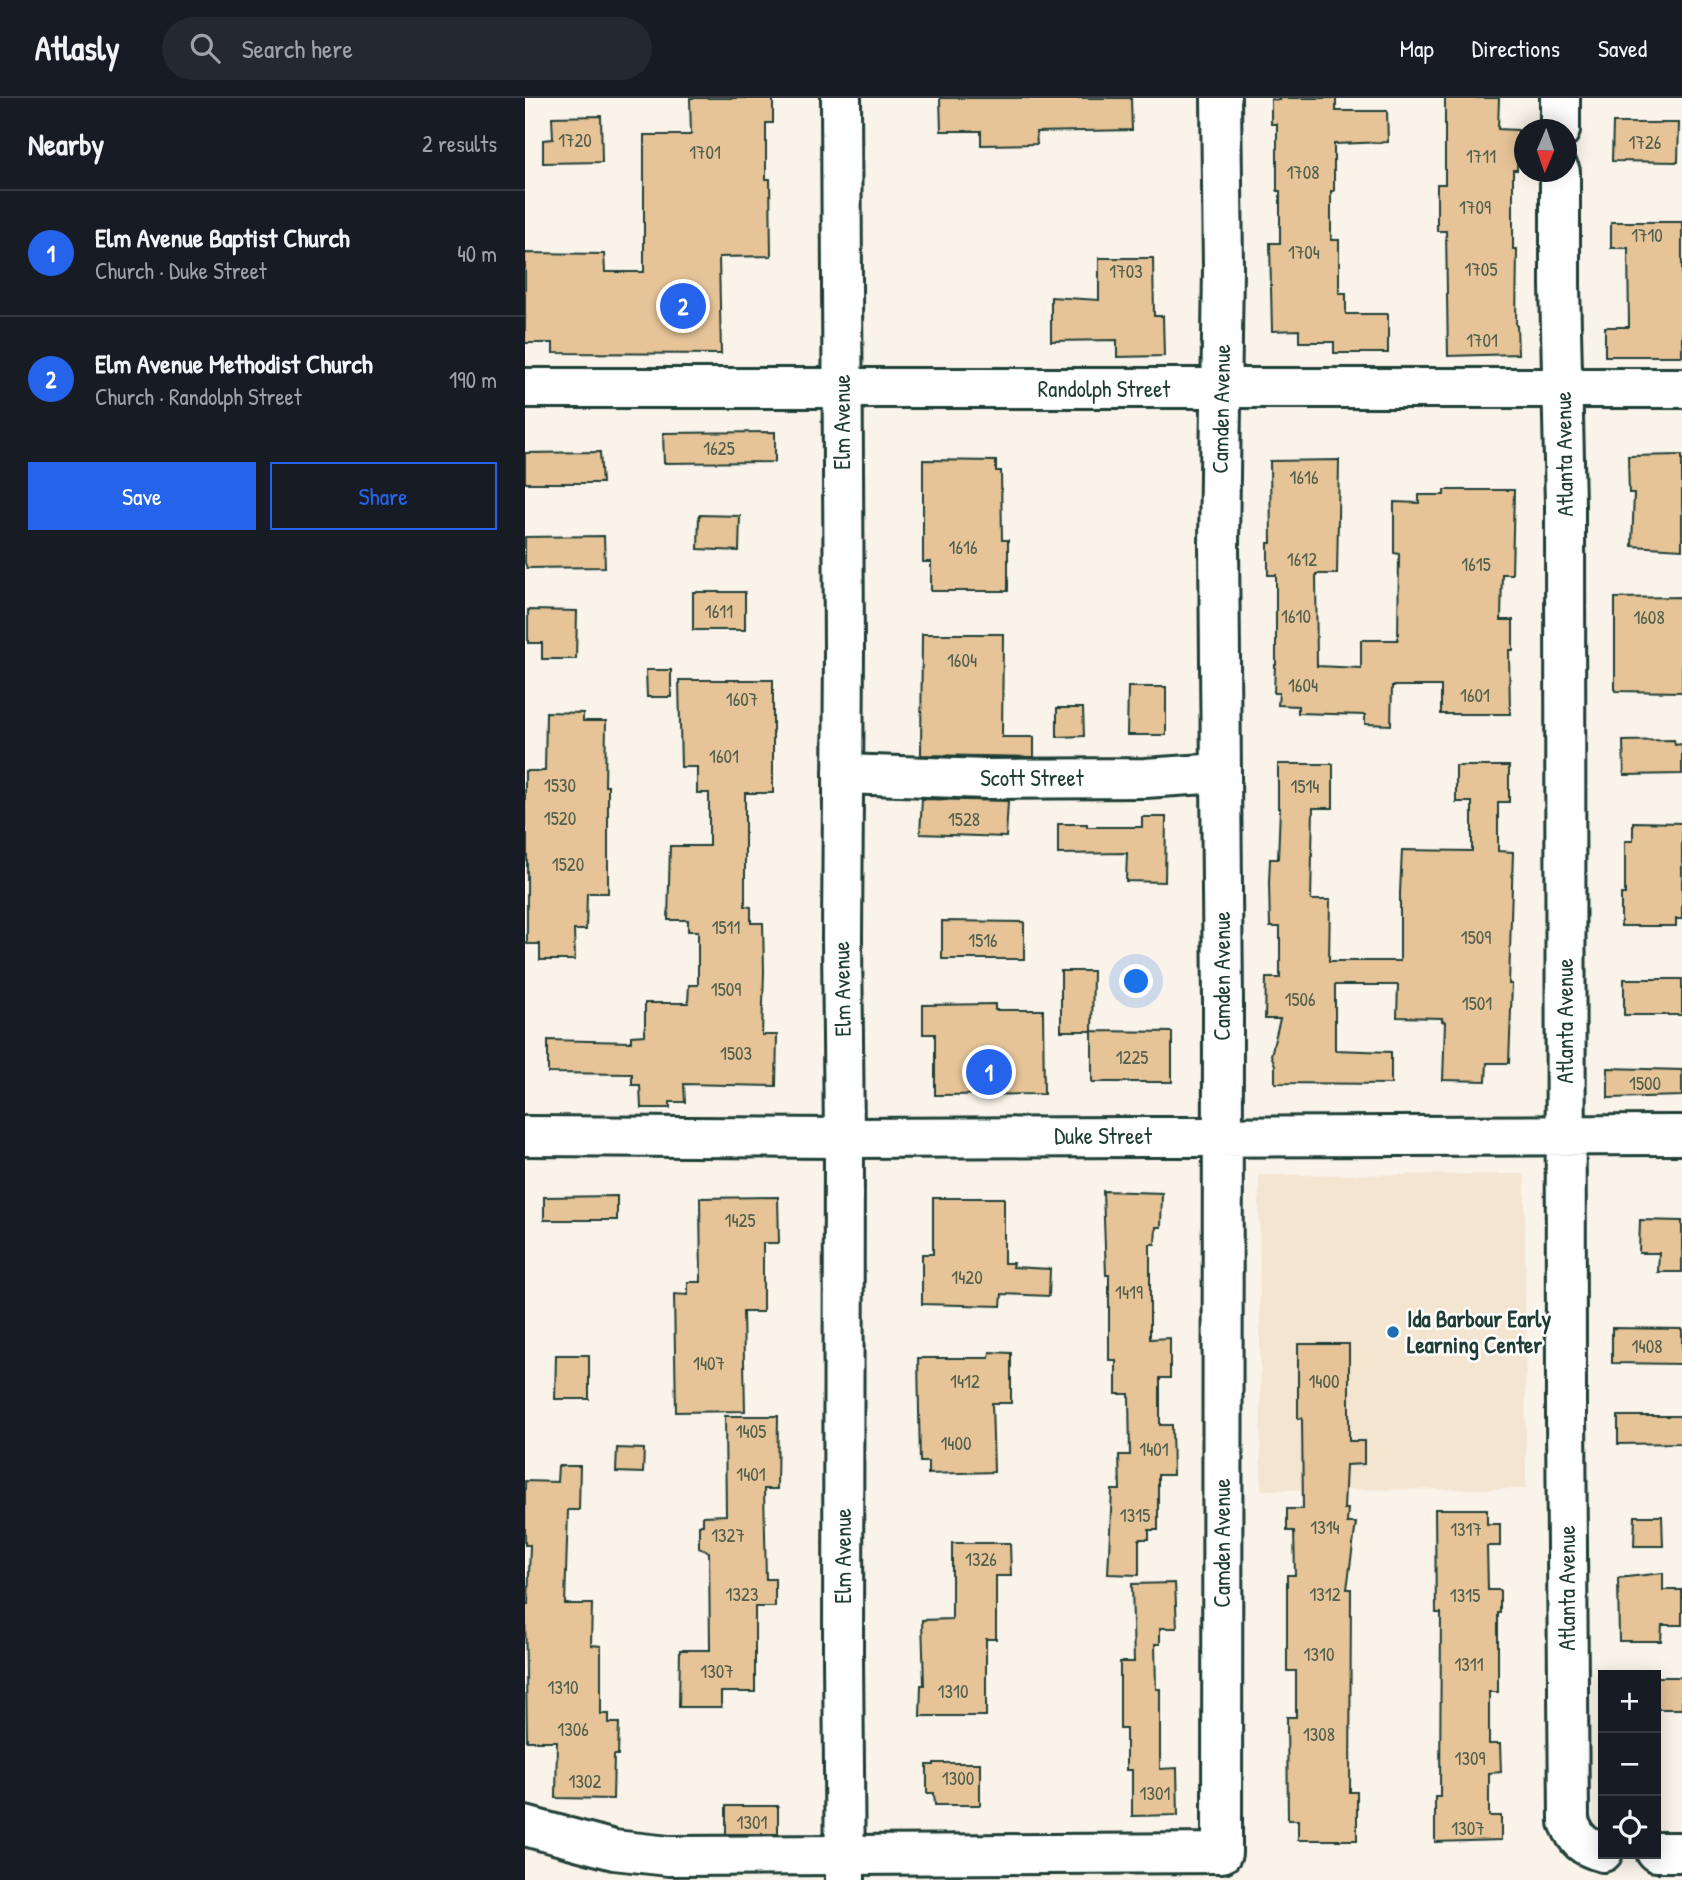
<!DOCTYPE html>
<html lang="en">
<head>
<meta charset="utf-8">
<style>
  body { margin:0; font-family:"Patrick Hand",sans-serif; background:#242831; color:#f1f3f6 }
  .controls { position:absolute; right:21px; bottom:21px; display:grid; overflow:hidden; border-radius:0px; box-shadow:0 4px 18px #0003 }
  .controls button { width:63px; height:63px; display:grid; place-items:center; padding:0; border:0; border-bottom:2px solid #363941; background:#171b24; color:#f1f3f6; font:35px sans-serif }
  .compass { position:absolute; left:989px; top:21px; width:63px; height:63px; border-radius:50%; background:#171b24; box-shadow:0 4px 18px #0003; rotate:182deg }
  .you { position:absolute; left:612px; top:884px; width:24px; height:24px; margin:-18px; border:5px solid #fff; border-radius:50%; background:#1a73e8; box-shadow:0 0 0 10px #1a73e833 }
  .badge { display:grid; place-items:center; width:46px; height:46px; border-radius:50%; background:#2563eb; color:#fff; font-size:23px; font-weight:700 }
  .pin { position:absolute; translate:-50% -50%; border:4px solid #fff; box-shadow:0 2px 7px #0006 }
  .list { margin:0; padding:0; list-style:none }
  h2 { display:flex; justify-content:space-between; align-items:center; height:91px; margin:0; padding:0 28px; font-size:30px }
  h2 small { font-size:23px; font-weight:400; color:#9ea1a6 }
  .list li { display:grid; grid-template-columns:46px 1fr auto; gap:21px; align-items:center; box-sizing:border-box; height:126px; padding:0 28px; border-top:2px solid #363941 }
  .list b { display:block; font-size:26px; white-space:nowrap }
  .list p { margin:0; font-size:23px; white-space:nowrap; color:#9ea1a6 }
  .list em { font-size:23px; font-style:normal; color:#9ea1a6 }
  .actions { display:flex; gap:14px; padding:21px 28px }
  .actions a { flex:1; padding:16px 0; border:2px solid #2563eb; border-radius:0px; text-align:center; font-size:24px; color:#2563eb }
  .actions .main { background:#2563eb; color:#fff }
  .icon { flex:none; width:38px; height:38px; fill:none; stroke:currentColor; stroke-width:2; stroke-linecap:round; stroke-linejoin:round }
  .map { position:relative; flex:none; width:1157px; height:1782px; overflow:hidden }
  header { display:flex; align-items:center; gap:42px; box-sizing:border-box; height:98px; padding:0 35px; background:#171b24; border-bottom:2px solid #363941 }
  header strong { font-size:33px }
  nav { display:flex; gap:38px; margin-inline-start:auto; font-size:24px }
  .search { width:490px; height:63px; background:#242831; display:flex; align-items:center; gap:18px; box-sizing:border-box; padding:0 24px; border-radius:38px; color:#9ea1a6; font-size:26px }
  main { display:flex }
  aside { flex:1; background:#171b24 }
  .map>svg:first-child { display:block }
  .built { fill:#f4e5d1 }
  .building { fill:#e7c498; stroke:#1f3d34; stroke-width:2 }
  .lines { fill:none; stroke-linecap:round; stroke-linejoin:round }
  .minor-casing { stroke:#1f3d34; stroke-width:44 }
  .major-casing { stroke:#1f3d34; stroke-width:44 }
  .minor { stroke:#fff; stroke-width:38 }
  .major { stroke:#fff; stroke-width:38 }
  .poi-dot { fill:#1f6fb2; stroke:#fff; stroke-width:2.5 }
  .labels { text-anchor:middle; stroke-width:5; stroke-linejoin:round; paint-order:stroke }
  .number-label { font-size:19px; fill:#515f4d }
  .street-label { font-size:23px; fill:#1f3d34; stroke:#fff }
  .poi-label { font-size:23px; font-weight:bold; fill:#1f3d34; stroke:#fff; text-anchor:start }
</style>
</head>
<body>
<header>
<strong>Atlasly</strong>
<div class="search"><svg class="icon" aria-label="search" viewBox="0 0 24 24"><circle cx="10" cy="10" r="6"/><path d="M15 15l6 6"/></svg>Search here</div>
<nav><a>Map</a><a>Directions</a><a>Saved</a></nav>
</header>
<main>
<aside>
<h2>Nearby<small>2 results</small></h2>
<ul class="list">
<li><span class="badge">1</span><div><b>Elm Avenue Baptist Church</b><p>Church · Duke Street</p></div><em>40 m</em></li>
<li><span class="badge">2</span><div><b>Elm Avenue Methodist Church</b><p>Church · Randolph Street</p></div><em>190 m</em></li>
</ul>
<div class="actions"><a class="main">Save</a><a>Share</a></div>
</aside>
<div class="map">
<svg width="1157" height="1782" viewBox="0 0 1157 1782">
  <rect width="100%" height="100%" fill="#faf3ea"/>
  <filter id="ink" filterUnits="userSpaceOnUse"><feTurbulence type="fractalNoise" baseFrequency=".0143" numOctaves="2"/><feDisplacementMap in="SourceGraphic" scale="14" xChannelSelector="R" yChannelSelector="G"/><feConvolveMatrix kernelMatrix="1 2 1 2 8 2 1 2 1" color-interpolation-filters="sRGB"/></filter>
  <g filter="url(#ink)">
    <!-- built -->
    <path class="built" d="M1000,1076L1001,1391L736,1392L734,1077Z"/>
    <!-- building -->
    <path class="building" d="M165,0H248V25H241V81H245L246,158L194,159L196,256L28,255V245H0V155L79,156L80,174H119V37H166Z
      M415,0H606L607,32L511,34L512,46L456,47V33H416Z
      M754,0H811V13H862L863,44L809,46V93H806V142H814V195H821V216H863V255H809V244H774V232L747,233L745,145H755V93H752V26H746V1L755,2Z
      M920,0H974L973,31L993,32L992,72H988V151H992L991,227H992L993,256L923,258L921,133H912V86H920Z
      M76,18L77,64L18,65V42L28,41L27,19Z
      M1088,25H1154L1153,64L1087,63Z
      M1086,124H1157V258H1080V229H1104L1103,150H1086Z
      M574,160H628L629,218H638L639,258L592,259V242L526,243V199L574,202Z
      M250,334V364L139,365L138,335Z
      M75,354L77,385H0V355Z
      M1157,357V451L1107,448L1109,395H1104L1103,358Z
      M398,362L471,363V373H476L477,442H483V493H406V464H398Z
      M814,362L812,476H791L792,568L836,570V542H873L874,456L869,455V404L894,405V397H919V392H989L987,476H977L976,522H988V552H984L985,616H916V588H867L866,627L840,626V617L773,615V608L753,607L754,595H749L750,567H751V477H743V445H746L745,363Z
      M174,417L215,418L214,453L173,451Z
      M79,438L80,469L2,470L0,465V439Z
      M168,494H220V532H168Z
      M1157,499V594L1090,593V500Z
      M3,512L52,513L51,561H17V545H3Z
      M397,536H478L477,639H509V659L396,657Z
      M121,572H146V599H122Z
      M154,582H248V695H220V808L226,809V825H238L239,873L237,937H252L251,988L159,986L160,1004H145V1010H116L115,987H107V976L23,975V942L106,944V938L120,937V905H163L164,887H173V833H163V822H143L145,748H184V695H172V669H156Z
      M603,589H641V637H602Z
      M532,610H558L559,638L532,639Z
      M21,614L58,615V623H81L80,688H83V795H62L61,832H49L50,862H15V846H2V736H0V673H20Z
      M1149,642L1150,647L1157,646V676L1099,677L1098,643Z
      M753,666H808V710H788L786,802H805L804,863H875V795L877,752L947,753V704H931V668H984V704H973V753L988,754L984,886H987L984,965H962L961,983L918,982L920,924L917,923V920L872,919L873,887H810V952L866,954V986L750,985V967L746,957L755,921H740L741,880H755V829H745L744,785L745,761H753L755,710H753Z
      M397,701L483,703L481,739L395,736Z
      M617,719H641L640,784L601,783L602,755L533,756V726H562V729H617Z
      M1108,724L1157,725V821H1151V828H1096V796H1100V743H1108Z
      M417,823L499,824V861H417Z
      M536,873H568L567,933H536Z
      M1099,881H1157V917H1099Z
      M470,906V912H518L519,996L410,997V936H398V907Z
      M567,933L647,934V984H567Z
      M1083,970L1157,972V998L1083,1000Z
      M578,1093L637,1095L636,1129H631L630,1146H625V1241L645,1240V1280H635V1327H647L648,1377H633V1432H624V1441H614V1477L583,1476L587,1392H595L594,1357H605L604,1296H591V1262H584V1177H581Z
      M92,1098V1122H19V1099Z
      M253,1099L254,1145H238V1214H218L220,1313L151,1314L149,1196L163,1197V1184H176L175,1100Z
      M408,1100H479V1165H488L487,1169L525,1171L524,1198L477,1196L476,1208L397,1206V1156H408Z
      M1115,1122L1157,1123V1174H1133L1134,1155H1114Z
      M1087,1230L1157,1231V1266L1087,1265Z
      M773,1246H824V1343H839V1366L821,1367L819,1411H823L822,1425H831L822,1491H826L825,1694H832V1742H773V1722H763L762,1619H771V1573H762V1477H770L769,1433H762V1411H778L777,1320L773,1321Z
      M465,1254L486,1255V1305H467L469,1374L403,1376V1364H395L393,1260H464Z
      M31,1257H64V1301H30Z
      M200,1318H253L252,1391H239L241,1481H250V1509H230V1594H196V1609H154L155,1552H185L184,1454L174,1450V1427H178V1418L201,1417Z
      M1093,1318H1157V1345L1093,1346Z
      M92,1350L119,1351L118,1375L91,1374Z
      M33,1368H55L54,1412H43L40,1506H67L66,1547L76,1548V1616H84V1625H94L93,1657H89L88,1701L31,1700L32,1643H2L0,1506H3L5,1447H0V1383L32,1384Z
      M910,1411H962V1426H975V1448H962L963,1492H975V1515H973V1594H964V1646H975L976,1674L964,1675V1718H976V1742L910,1744V1699H915L916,1515H911Z
      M1110,1418H1137L1138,1448H1109Z
      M427,1445H485L486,1478H471V1541H461V1618H395L396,1587H399L397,1522L427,1521Z
      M1138,1475V1492H1157V1527H1137L1136,1543H1094L1093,1480Z
      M650,1485L652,1530H635V1546H630L631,1591H635V1671L652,1670L653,1717L607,1718V1672H601V1631H595V1564H609L607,1486Z
      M1131,1579H1157V1611H1131Z
      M409,1665H455V1707H410L409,1695H402V1667H409Z
      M201,1708H253V1736H201Z"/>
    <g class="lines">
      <!-- minor casing -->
      <g class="minor-casing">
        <path id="minor" d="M1035,32V0
          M1035,74V187L1040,407L1041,1315L1044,1724C1052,1743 1058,1749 1078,1754
          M0,290H1157
          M318,676L461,681L620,680L696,675
          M0,1038L319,1040L1157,1037
          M0,1728L89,1752L144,1758L697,1755L698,906L694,446L698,170L696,0
          M1131,1754H1157"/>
      </g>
      <!-- major casing -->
      <g class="major-casing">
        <path id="major" d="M316,0L319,552L317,840L319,1040L318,1559L320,1782"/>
      </g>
      <!-- minor -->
      <use href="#minor" class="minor"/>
      <!-- major -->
      <use href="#major" class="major"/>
    </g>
  </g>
  <!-- markers -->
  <circle class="poi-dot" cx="868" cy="1234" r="7"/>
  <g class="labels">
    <!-- number labels -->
    <g class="number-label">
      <text x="50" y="49">1720</text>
      <text x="1120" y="51">1726</text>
      <text x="180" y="61">1701</text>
      <text x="956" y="65">1711</text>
      <text x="778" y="81">1708</text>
      <text x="950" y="116">1709</text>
      <text x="1122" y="144">1710</text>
      <text x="779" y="161">1704</text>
      <text x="956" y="178">1705</text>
      <text x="601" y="180">1703</text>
      <text x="957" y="249">1701</text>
      <text x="194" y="357">1625</text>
      <text x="779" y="386">1616</text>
      <text x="438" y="456">1616</text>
      <text x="777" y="468">1612</text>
      <text x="951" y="473">1615</text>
      <text x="194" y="520">1611</text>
      <text x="771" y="525">1610</text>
      <text x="1124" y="526">1608</text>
      <text x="437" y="569">1604</text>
      <text x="778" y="594">1604</text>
      <text x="950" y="604">1601</text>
      <text x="217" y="608">1607</text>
      <text x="199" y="665">1601</text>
      <text x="35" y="694">1530</text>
      <text x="780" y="695">1514</text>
      <text x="35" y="727">1520</text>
      <text x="439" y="728">1528</text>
      <text x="43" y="773">1520</text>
      <text x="201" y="836">1511</text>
      <text x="951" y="846">1509</text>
      <text x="458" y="849">1516</text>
      <text x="201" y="898">1509</text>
      <text x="775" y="908">1506</text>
      <text x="952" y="912">1501</text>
      <text x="211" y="962">1503</text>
      <text x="607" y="966">1225</text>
      <text x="1120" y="992">1500</text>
      <text x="215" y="1129">1425</text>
      <text x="442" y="1186">1420</text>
      <text x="604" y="1201">1419</text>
      <text x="1122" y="1255">1408</text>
      <text x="184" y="1272">1407</text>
      <text x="440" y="1290">1412</text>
      <text x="799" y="1290">1400</text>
      <text x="226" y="1340">1405</text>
      <text x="431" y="1352">1400</text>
      <text x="629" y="1358">1401</text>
      <text x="226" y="1383">1401</text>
      <text x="610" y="1424">1315</text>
      <text x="800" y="1436">1314</text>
      <text x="941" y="1438">1317</text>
      <text x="203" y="1444">1327</text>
      <text x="456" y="1468">1326</text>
      <text x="217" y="1503">1323</text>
      <text x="800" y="1503">1312</text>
      <text x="940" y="1504">1315</text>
      <text x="794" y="1563">1310</text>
      <text x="944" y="1573">1311</text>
      <text x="192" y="1580">1307</text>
      <text x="38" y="1596">1310</text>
      <text x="428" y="1600">1310</text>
      <text x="48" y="1638">1306</text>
      <text x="794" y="1643">1308</text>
      <text x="945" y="1667">1309</text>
      <text x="433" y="1687">1300</text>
      <text x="60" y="1690">1302</text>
      <text x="630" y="1702">1301</text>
      <text x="227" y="1731">1301</text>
      <text x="943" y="1737">1307</text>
    </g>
    <!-- street labels -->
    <g class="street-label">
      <text x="579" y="299">Randolph Street</text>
      <text transform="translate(696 311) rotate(-89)" y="8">Camden Avenue</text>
      <text transform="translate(317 324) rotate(-90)" y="8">Elm Avenue</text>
      <text transform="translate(1039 356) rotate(-91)" y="8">Atlanta Avenue</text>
      <text x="507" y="688">Scott Street</text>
      <text transform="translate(697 878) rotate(-90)" y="8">Camden Avenue</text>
      <text transform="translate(317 891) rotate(-91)" y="8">Elm Avenue</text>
      <text transform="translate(1040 923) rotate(-90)" y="8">Atlanta Avenue</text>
      <text x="578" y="1046">Duke Street</text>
      <text transform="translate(697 1445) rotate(-90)" y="8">Camden Avenue</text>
      <text transform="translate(318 1458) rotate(-90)" y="8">Elm Avenue</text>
      <text transform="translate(1042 1490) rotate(-90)" y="8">Atlanta Avenue</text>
    </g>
    <!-- poi labels -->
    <g class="poi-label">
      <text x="882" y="1229">Ida Barbour Early<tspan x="882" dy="26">Learning Center</tspan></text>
    </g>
  </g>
</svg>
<div class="controls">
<button>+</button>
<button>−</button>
<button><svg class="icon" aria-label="locate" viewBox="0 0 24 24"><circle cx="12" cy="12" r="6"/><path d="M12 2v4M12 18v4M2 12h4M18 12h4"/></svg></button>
</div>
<svg class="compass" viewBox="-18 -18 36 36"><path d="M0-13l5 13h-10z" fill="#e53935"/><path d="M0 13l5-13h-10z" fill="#9ea1a6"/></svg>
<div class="you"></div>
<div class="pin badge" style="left:464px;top:974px">1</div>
<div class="pin badge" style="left:158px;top:208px">2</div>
</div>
</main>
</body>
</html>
